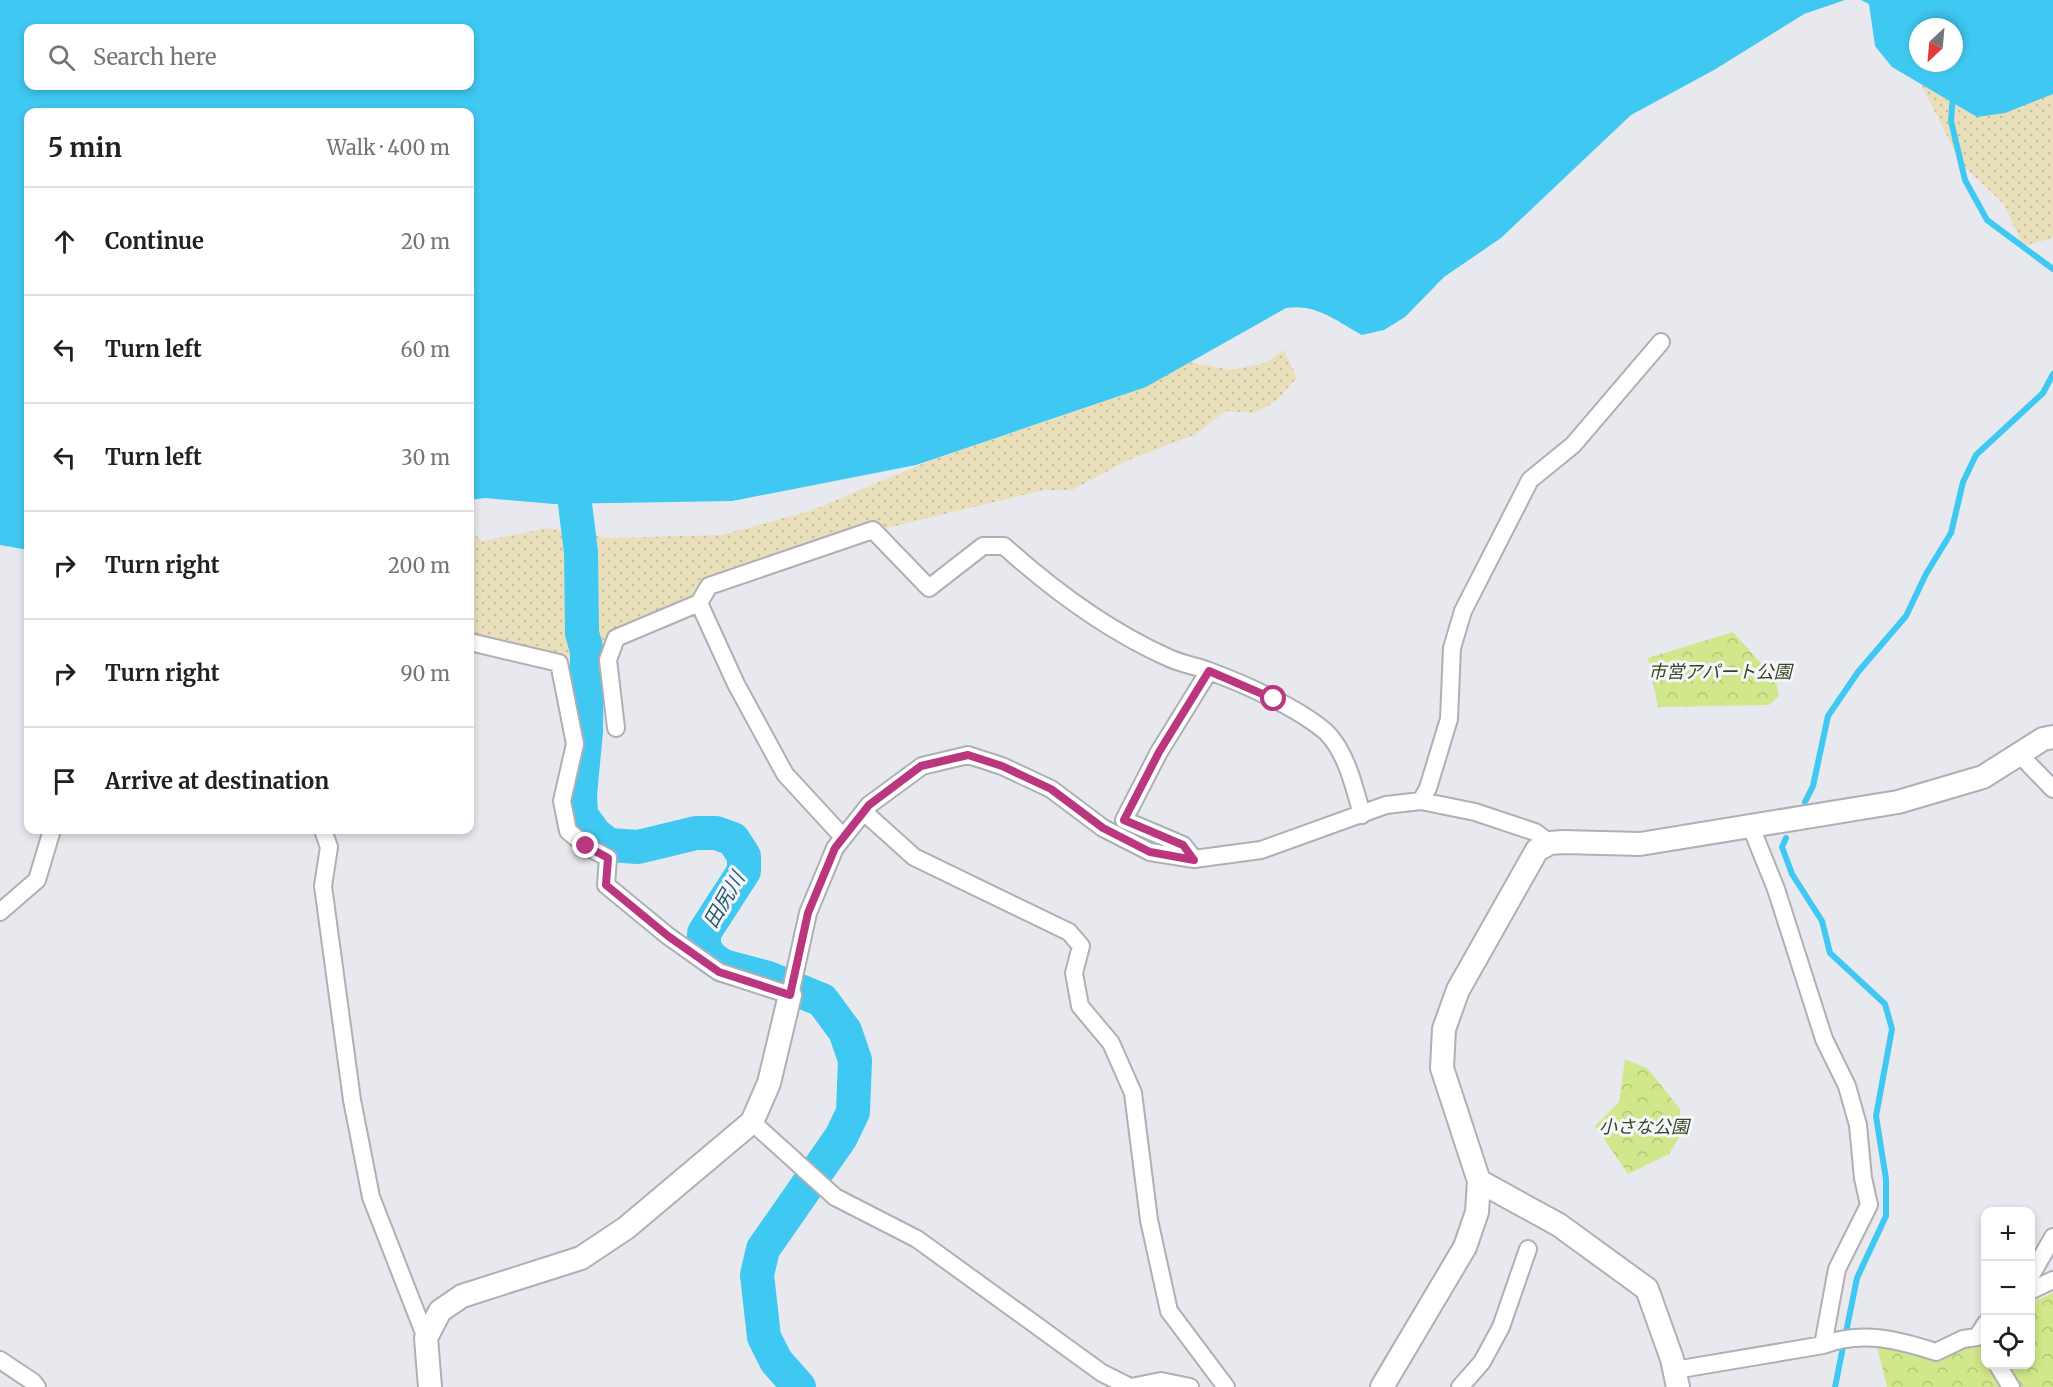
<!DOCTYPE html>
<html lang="en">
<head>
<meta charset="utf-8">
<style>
  body { margin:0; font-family:Merriweather,"Noto Sans JP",serif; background:#f6f6f6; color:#202124 }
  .controls { position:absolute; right:18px; bottom:18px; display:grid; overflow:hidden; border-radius:12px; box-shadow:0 3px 9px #0003 }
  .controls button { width:54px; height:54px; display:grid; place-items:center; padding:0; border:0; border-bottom:2px solid #e0e0e0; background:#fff; color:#202124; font:30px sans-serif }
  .compass { position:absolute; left:1909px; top:18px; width:54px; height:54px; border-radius:50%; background:#fff; box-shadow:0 3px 9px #0003; rotate:206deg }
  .stop { position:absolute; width:18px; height:18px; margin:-14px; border:4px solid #ba377f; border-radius:50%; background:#fff }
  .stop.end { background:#ba377f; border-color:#fff; box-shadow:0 2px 6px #0008 }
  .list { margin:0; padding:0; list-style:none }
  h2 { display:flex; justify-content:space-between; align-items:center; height:78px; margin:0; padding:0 24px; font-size:26px }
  h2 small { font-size:20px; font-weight:400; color:#757577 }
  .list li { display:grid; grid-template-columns:39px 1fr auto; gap:18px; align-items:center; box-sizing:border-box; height:108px; padding:0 24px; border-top:2px solid #e0e0e0 }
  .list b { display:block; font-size:22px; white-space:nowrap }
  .list em { font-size:20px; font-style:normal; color:#757577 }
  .icon { flex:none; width:33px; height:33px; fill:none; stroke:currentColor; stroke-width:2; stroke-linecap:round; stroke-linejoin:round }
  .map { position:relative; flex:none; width:2053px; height:1387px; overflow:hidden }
  .search { position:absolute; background:#fff; box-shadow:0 3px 9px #0003; left:24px; top:24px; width:450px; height:66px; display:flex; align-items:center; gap:15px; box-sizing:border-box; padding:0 21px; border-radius:12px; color:#757577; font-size:22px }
  .panel { position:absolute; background:#fff; box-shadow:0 3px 9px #0003; left:24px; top:108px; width:450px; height:726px; border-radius:12px }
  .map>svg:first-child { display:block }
  .sand { fill:url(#sand-dots) }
  .park { fill:url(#park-crowns) }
  .water { fill:#3fc8f1; fill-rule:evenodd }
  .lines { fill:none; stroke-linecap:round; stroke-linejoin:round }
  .stream { stroke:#3fc8f1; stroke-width:6 }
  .river { stroke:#3fc8f1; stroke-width:34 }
  .street-casing { stroke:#afafb5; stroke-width:20 }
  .secondary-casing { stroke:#afafb5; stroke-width:26 }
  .street { stroke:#fff; stroke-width:16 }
  .secondary { stroke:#fff; stroke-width:22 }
  .route { stroke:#ba377f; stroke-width:8 }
  .labels { text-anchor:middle; stroke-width:6; stroke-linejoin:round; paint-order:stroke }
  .park-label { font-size:18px; font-style:italic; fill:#3a441b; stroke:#f5f6fc }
  .water-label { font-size:20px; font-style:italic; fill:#255a6c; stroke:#f5f6fc }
</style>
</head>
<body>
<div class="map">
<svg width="2053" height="1387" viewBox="0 0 2053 1387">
  <defs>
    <pattern id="sand-dots" width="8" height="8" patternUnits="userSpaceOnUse" patternTransform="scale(1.5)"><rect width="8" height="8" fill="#e9e0bb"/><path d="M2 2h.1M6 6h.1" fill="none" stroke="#c6bfa0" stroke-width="1.8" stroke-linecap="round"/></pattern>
    <pattern id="park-crowns" width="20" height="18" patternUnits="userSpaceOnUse" patternTransform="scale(1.5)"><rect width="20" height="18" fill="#d0e88b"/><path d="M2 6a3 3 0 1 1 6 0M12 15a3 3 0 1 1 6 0" fill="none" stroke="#b1c677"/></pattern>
  </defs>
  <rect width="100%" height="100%" fill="#e8e9ee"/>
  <!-- sand -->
  <path class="sand" d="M2053,60V238L2023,246L2004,204L1961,164L1921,84Z
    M1284,350L1297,378L1276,401L1255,413L1226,411L1194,435L1126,461L1072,490H1044L858,535L731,579L587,657L525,655L470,642V531L482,541L547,528L608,538L721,535L810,511L934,459L1117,397L1189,362L1231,370L1265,363Z"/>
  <!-- park -->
  <path class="park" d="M1733,632L1776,680L1779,696L1769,705L1658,707L1648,658Z
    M1625,1059L1648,1069L1680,1109L1681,1134L1669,1154L1628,1174L1595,1126L1619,1102Z
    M2053,1293V1387H2017L2004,1365L2030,1364L2031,1303Z
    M1977,1337L1985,1350L1986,1364L1995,1365L2010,1387H1887L1876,1343L1936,1352Z"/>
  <!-- water -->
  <path class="water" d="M0,0H1845L1804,14L1714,70L1631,115L1501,238L1444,277L1405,317L1384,330L1362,335C1337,321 1315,303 1286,308L1146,387L916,465L732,501L554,504L485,498L470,500V112H28V550L0,545ZM28,28H470V86H28Z
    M1861,0H2053V94L2005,113L1977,117L1892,67L1875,46L1869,4ZM1918,27H1954V63H1918Z"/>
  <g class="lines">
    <!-- stream -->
    <path class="stream" d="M1953,95L1951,121L1965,180L1987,220L2053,269
      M1805,802L1813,786L1828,716L1858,672L1906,616L1926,574L1951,533L1963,482L1976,455L2043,393L2053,374
      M1786,838L1782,847L1792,874L1822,921L1830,953L1885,1004L1892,1029L1876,1116L1886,1179V1216L1857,1278L1835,1387"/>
    <!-- river -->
    <path class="river" d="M575,504L581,552L582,633L587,651L586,731L580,795L581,815L595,834L609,845L638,847L696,833H716L733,839L744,856V871L704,933V946L710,957L723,966L768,978L822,1000L845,1031L855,1060L853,1112L841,1137L763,1249L757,1275L764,1337L776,1361L799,1387"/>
    <!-- street casing -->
    <g class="street-casing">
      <path id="street" d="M470,642L559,663L575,744L562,801L568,831L586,846L608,858L606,885L668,936L719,972L790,995L808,913L835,848L869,805L922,766L968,755L1002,766L1051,789L1103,828L1150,852L1194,859L1261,850L1386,805L1421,801L1475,812L1535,832L1550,843
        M616,728L608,660L616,638L699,603
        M2019,754L2053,789
        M1421,801L1428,788L1449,719L1452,648L1463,611L1530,480L1573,445L1661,342
        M864,812L914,857L1069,932L1081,946L1074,973L1080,1006L1111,1043L1133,1093L1149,1220L1169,1311L1226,1387
        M1751,827L1776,889L1824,1039L1847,1086L1858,1125L1863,1178L1869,1205L1837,1269L1823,1345
        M323,830L329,847L323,886L352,1100L371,1197L426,1338
        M843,837L785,774L736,684L699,603L709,586L873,530L929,588L983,546H1004C1054,591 1108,631 1169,658C1182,664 1196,666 1209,671C1244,684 1297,707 1326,732C1346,751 1355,789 1362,815
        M1194,859L1183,845L1124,820L1159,752L1209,671
        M0,912L37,880L52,830
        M752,1122L835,1197L917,1239L1102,1373L1130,1387
        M2030,1277L2053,1237
        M2030,1291L2053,1280
        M0,1360L33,1382L37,1387
        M1997,1364L2011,1387
        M1675,1370L1823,1345C1862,1330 1899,1340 1936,1352L1963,1339L1977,1337L1986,1323
        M1131,1387L1161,1381L1190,1387
        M1460,1387L1482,1362L1501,1327L1528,1249"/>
    </g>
    <!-- secondary casing -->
    <g class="secondary-casing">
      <path id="secondary" d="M1479,1181L1559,1225L1647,1289L1672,1359L1678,1387
        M430,1387L426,1338L440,1311L462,1296L581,1258L626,1228L752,1122L769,1083L790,995
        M1382,1387L1465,1247L1477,1212L1479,1181L1442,1068L1444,1029L1458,990L1537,850L1550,843L1563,842L1640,844L1898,802L1983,777L2043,739L2053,737"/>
    </g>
    <!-- street -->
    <use href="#street" class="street"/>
    <!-- secondary -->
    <use href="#secondary" class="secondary"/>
  </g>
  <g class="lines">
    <!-- route -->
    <path class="route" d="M586,846L608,858L606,885L668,936L719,972L790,995L808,913L835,848L869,805L921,766L968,755L1002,766L1051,789L1103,828L1150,852L1194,860L1183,845L1124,820L1159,752L1209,671L1274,699"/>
  </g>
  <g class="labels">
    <!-- park labels -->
    <g class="park-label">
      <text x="1720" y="678">市営アパート公園</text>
      <text x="1644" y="1133">小さな公園</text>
    </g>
    <!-- water labels -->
    <g class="water-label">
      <text transform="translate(724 900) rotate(-60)" y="7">田尻川</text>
    </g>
  </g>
</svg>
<div class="controls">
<button>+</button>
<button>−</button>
<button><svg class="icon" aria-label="locate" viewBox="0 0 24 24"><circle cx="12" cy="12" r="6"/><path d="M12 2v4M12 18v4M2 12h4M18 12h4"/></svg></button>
</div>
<svg class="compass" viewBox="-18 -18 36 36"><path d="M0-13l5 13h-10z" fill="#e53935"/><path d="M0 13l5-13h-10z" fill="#757577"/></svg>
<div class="stop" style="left:1274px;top:699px"></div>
<div class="stop end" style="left:586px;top:846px"></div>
<div class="search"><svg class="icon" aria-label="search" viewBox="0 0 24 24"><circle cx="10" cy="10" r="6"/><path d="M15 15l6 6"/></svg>Search here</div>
<section class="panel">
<h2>5 min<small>Walk · 400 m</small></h2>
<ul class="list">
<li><svg class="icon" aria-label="ahead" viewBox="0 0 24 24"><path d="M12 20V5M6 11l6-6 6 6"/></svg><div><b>Continue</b></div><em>20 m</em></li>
<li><svg class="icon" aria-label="left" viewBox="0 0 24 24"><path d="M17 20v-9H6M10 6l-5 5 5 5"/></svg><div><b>Turn left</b></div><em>60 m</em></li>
<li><svg class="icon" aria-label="left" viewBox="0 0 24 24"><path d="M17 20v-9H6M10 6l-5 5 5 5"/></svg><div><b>Turn left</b></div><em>30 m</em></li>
<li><svg class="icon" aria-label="right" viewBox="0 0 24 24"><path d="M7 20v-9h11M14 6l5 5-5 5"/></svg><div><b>Turn right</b></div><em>200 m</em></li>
<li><svg class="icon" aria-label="right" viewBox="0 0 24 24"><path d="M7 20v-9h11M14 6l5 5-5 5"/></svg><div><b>Turn right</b></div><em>90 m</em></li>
<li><svg class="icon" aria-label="arrive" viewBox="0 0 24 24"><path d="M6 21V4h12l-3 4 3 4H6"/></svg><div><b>Arrive at destination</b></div></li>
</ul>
</section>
</div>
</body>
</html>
